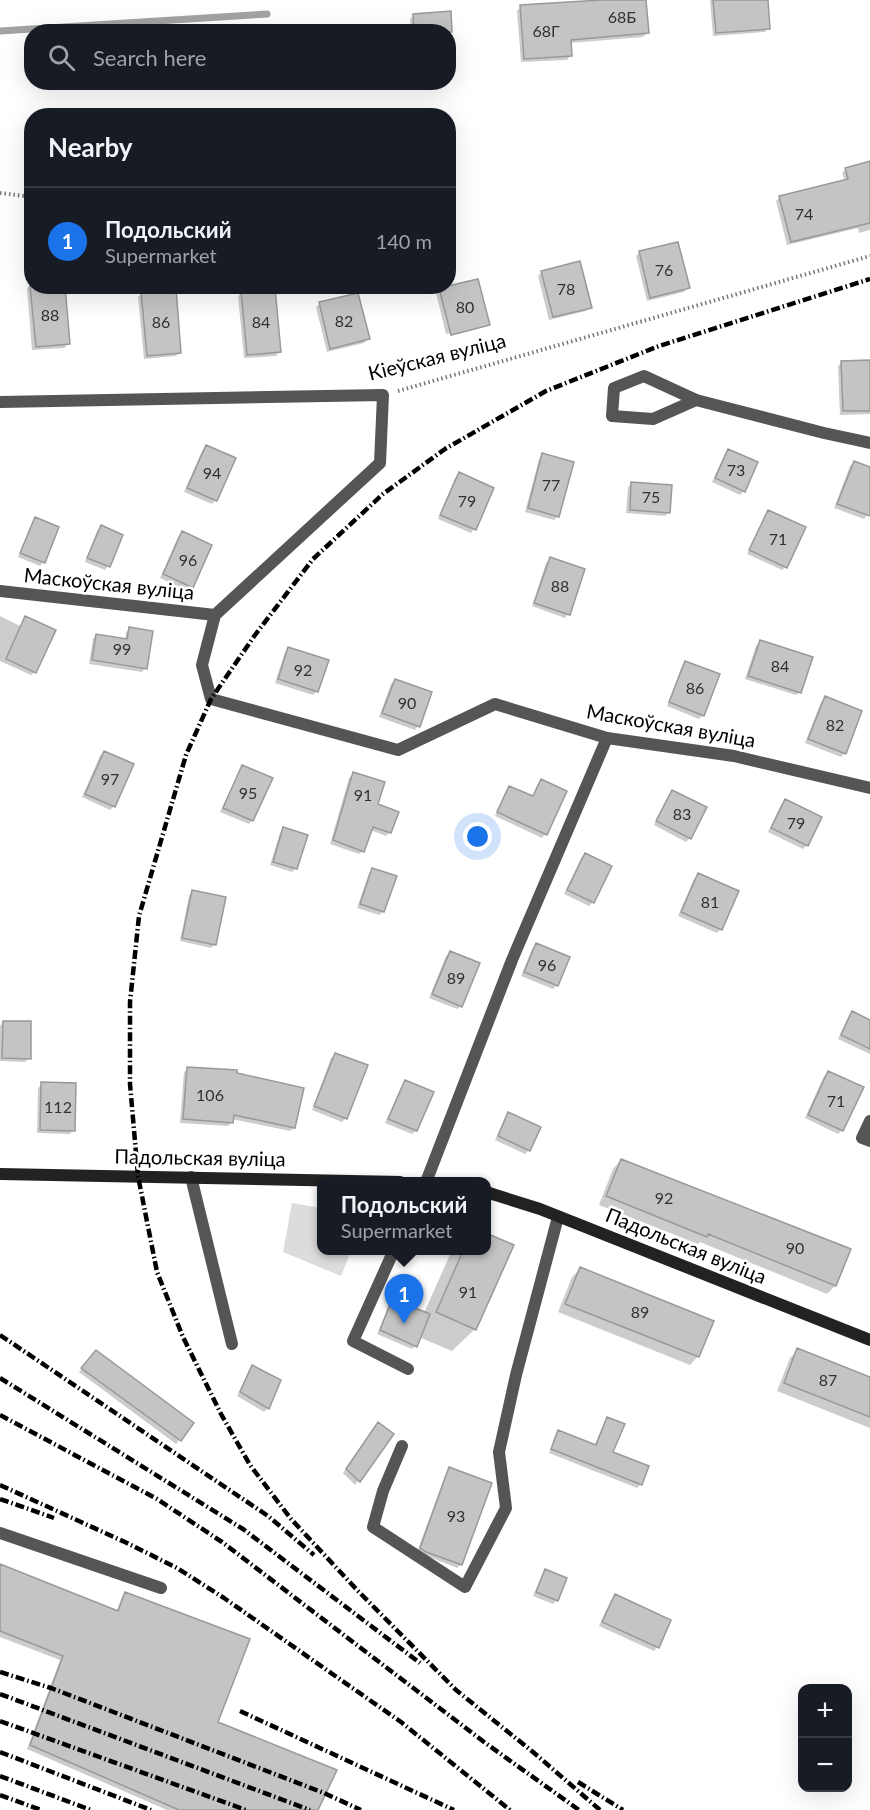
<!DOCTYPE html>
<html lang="en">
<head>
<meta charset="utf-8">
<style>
  body { margin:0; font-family:Lato,sans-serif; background:#242831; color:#f1f3f6 }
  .controls { position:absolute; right:18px; bottom:18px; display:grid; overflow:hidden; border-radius:12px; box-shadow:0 6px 24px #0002 }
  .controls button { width:54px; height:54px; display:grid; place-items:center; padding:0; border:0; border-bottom:2px solid #363941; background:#171b24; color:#f1f3f6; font:30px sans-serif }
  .you { position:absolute; left:478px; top:837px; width:21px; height:21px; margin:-15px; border:4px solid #fff; border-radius:50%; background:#1a73e8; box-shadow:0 0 0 9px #1a73e833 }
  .badge { display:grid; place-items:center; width:39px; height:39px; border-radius:50%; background:#1a73e8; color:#fff; font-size:20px; font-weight:700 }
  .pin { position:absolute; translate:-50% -50px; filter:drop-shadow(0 2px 3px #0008) }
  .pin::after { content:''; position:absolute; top:32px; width:21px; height:18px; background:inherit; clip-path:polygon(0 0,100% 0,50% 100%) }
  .popup { position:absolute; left:317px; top:1177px; width:174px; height:78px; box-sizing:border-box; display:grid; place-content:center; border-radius:12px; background:#171b24; filter:drop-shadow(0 2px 4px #0005); font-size:20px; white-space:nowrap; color:#9ea1a6 }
  .popup b { font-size:22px; color:#f1f3f6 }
  .popup::after { content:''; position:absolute; left:50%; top:100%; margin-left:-12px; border:12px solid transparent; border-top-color:#171b24 }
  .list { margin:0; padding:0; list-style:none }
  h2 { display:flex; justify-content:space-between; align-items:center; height:78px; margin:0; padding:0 24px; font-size:26px }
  h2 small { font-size:20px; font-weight:400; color:#9ea1a6 }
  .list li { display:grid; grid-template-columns:39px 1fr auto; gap:18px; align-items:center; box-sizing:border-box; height:108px; padding:0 24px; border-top:2px solid #363941 }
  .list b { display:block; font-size:22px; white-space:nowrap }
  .list p { margin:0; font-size:20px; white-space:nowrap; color:#9ea1a6 }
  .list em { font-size:20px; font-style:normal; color:#9ea1a6 }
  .icon { flex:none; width:33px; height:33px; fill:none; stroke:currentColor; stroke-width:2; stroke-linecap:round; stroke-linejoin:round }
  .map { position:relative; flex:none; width:870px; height:1810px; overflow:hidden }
  .search { position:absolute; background:#171b24; box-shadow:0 6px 24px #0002; left:24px; top:24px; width:432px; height:66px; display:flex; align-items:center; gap:15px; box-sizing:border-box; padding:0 21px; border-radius:24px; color:#9ea1a6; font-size:22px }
  .panel { position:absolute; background:#171b24; box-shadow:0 6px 24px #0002; left:24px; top:108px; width:432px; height:186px; border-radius:24px }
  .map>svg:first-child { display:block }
  .green { fill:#dcdcdc }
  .shadow { fill:#0003 }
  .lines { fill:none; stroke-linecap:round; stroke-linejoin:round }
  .stream { stroke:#a3a3a3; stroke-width:7 }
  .building { fill:#c4c4c4; stroke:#999; stroke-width:1.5 }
  .path { stroke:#777; stroke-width:4; stroke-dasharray:1.5 3; stroke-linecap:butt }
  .lane { stroke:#555; stroke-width:12 }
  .street { stroke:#555; stroke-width:12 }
  .secondary { stroke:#222; stroke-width:12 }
  .rail { stroke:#000; stroke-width:4.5; stroke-dasharray:9 3 1.5 3; stroke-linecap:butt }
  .labels { text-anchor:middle; stroke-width:5; stroke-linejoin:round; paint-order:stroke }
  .number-label { font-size:16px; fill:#313131 }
  .street-label { font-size:20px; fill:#000; stroke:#fff }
</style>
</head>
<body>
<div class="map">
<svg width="870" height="1810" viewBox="0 0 870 1810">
  <rect width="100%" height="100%" fill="#fff"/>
  <!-- green -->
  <path class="green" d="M292,1203L321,1208L322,1250L351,1251L341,1276L283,1252Z"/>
  <!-- shadow -->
  <path class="shadow" d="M602,0H644L647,33L643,37L570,43V56L567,60L521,62L517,11L521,7Z
    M710,0H766L768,28L765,32L713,36Z
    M449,13L453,65L448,68V32H411L410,19L414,15Z
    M870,163V230L859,233L858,228L787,245L776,201L780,197L845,181L842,173L846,169Z
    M640,252L688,288L684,292L647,301L636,256Z
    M542,272L590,307L586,311L549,320L538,276Z
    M31,284L68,344L64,348L32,350L27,288Z
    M440,290L488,325L486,327V325L446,334L436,293Z
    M242,292L279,352L276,356L244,358L238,296Z
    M142,293L180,352L176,356L144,359L138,297Z
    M320,304L368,339L364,343L327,352L316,307Z
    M870,361V414L840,415L838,366L842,362Z
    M206,447L216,500L212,504L184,492L202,451Z
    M728,450L744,491L740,495L712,482L725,454Z
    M543,455L558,516L554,520L525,512L539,459Z
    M854,462L870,468V511L864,519L834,508L850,466Z
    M459,474L492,489L474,529L471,533L438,519L455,478Z
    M632,483L669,512L665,516L626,513L628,487Z
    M768,511L786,567L782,570L747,554L765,515Z
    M35,519L43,562L40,566L18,557L32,523Z
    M101,527L108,566L105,570L85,562L97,531Z
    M182,533L192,587L188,591L160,578L178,537Z
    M550,559L568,614L565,618L532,606L546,563Z
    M0,616L20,626L25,618L35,672L31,675L0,661Z
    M130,629L146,668L142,672L89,664L93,639L96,635L125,640L126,632Z
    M760,642L800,692L796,695L745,679L756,646Z
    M288,648L317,691L313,695L275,683L285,652Z
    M686,663L703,715L699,719L667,706L682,666Z
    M395,680L418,726L415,730L379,717L391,684Z
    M825,698L844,753L841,757L805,743L821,702Z
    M104,752L114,806L110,810L82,797L100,756Z
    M242,767L252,820L249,824L220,812L239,771Z
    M353,774L390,832L386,836L370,830L363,851L359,854L330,844L349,778Z
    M542,781L545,834L542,838L495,816L506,791L510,787L532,797L538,784Z
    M672,791L690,838L686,842L654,825L669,795Z
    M785,801L807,845L803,849L768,832L781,805Z
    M284,829L296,868L292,872L270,865L280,833Z
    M585,854L593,902L589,906L564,894L581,858Z
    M373,869L383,912L379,915L357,908L369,873Z
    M698,875L721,929L717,933L678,916L694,879Z
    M193,892L215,944L211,948L180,941L189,896Z
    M536,945L557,985L553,989L521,976L532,949Z
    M450,953L461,1006L457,1009L429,998L446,956Z
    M852,1013L870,1021V1054L838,1039L848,1017Z
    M3,1022L29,1058L25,1062L0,1061V1026Z
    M335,1055L346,1118L342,1122L312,1110L331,1058Z
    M188,1069L294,1128L290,1131L232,1119V1122L228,1126L180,1123L184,1072Z
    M828,1073L842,1130L838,1134L805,1118L824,1076Z
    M405,1082L432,1093L416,1131L412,1134L385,1123L402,1085Z
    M42,1084L73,1130L70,1134L37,1133L38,1088Z
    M509,1114L529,1150L525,1154L495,1140L505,1118Z
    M621,1160L849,1250L835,1286L827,1294L700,1242L698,1244L599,1205L613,1169Z
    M512,1246L475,1329L452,1351L419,1337L415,1346L412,1349L377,1334L389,1305L392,1301L424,1313L452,1250H486Z
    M580,1269L698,1356L690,1365L558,1312L572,1277Z
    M798,1350L870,1378V1428L777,1391L790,1358Z
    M93,1356L192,1423L176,1444L79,1372Z
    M253,1367L268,1408L264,1412L237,1396L249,1370Z
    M608,1419L612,1453L641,1484L637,1488L549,1453L555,1436L559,1432L594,1446L604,1423Z
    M374,1428L392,1434L355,1485L343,1473Z
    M449,1469L461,1564L457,1568L417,1552L446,1473Z
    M0,1566L116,1612L122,1597L125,1593L216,1723L316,1810H167L27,1749L60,1660L0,1637Z
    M546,1571L565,1579L557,1600L553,1604L533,1596L542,1575Z
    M615,1596L657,1647L654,1651L599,1626L611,1600Z"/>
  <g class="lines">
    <!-- stream -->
    <path class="stream" d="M0,31L267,14"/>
  </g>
  <!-- building -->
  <path class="building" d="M601,0H646L649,33L571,40L572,56L524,59L520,5Z
    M713,0H768L770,29L716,33Z
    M451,11L452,32H414L413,14Z
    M870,161V223L791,242L779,196L848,179L845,168Z
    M678,242L690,288L650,298L639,251Z
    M580,261L592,308L553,317L541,271Z
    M478,279L490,325L451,335L439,288Z
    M30,286H65L70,344L36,347Z
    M176,288L181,353L147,356L141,292Z
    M275,288L281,352L247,355L241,291Z
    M358,293L370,339L330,349L319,302Z
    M870,360V411H843L841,361Z
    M206,445L236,458L217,501L187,488Z
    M728,449L758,462L745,492L715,478Z
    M542,453L574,462L559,517L528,508Z
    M854,461L870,467V516L837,504Z
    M459,472L494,488L476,530L440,515Z
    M631,482L672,485L670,513L630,510Z
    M768,510L806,527L787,568L749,550Z
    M35,517L59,527L45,563L20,553Z
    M101,525L123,535L110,567L87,558Z
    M182,531L212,545L193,588L163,574Z
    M550,557L585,569L570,615L534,603Z
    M25,616L56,630L36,673L6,659Z
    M129,627L153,631L147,669L92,660L96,634L127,639Z
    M760,640L813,657L801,693L748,676Z
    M288,647L329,660L318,692L278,679Z
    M685,661L720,674L704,716L669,702Z
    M395,679L432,692L420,727L382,713Z
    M825,696L862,711L846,754L808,739Z
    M104,751L134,764L115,807L85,794Z
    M242,765L273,778L253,821L223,808Z
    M353,772L385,782L378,804L399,812L391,833L373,827L364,852L333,840Z
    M541,779L567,791L547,835L497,812L509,786L533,796Z
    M672,790L707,807L691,839L656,821Z
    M785,799L822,817L808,846L771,828Z
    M283,827L308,835L297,869L273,862Z
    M585,853L612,866L594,903L567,890Z
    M372,868L397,876L384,912L360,904Z
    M698,873L739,891L722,930L681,912Z
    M192,890L226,897L216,945L182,938Z
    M536,943L570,957L558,986L524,972Z
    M450,951L480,963L462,1007L432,994Z
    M852,1011L870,1020V1049L841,1035Z
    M3,1021H31V1059L2,1058Z
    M335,1053L368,1065L347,1119L314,1106Z
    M187,1067L237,1070V1073L304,1088L295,1128L234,1115L233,1123L183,1119Z
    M828,1071L864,1087L843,1131L808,1115Z
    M405,1080L434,1092L417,1131L388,1119Z
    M41,1082L76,1083L75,1131L40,1130Z
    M508,1112L541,1127L530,1151L498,1136Z
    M621,1159L851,1249L836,1286L708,1234L707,1237L606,1196Z
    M486,1233L514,1245L476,1330L436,1312L463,1251H486Z
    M580,1267L714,1321L699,1357L565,1304Z
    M392,1299L430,1314L417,1347L380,1330Z
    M797,1348L870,1377V1417L784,1383Z
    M96,1350L194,1423L181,1441L81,1368Z
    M252,1365L281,1380L269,1409L240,1392Z
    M607,1417L625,1424L613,1452L649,1466L642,1485L551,1449L558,1430L596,1445Z
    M378,1422L394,1434L360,1482L346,1469Z
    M449,1467L492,1483L462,1565L426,1552L420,1548Z
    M0,1564L118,1611L125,1592L250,1639L218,1722L337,1770L318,1810H179L30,1745L63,1656L0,1631Z
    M545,1569L567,1578L558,1601L536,1592Z
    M615,1594L671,1620L659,1648L602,1622Z"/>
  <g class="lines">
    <!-- path -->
    <path class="path" d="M0,193L32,197
      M398,391L870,256"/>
    <!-- lane -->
    <path class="lane" d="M644,376L696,400L653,419L612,416L614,388Z
      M870,1121L862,1138L870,1141
      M191,1177L232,1344
      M426,1182L512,960L607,738
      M394,1250L353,1341L408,1369
      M402,1446L383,1491L373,1527L465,1587L506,1508L499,1452L516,1375L558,1217
      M0,1533L161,1588"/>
    <!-- street -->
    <path class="street" d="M696,400L824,433L870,443
      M0,402L383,395L380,463L215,615L0,591
      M215,615L202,665L211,699L398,750L495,704L607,738L734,756L870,788"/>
    <!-- secondary -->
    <path class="secondary" d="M0,1174L400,1182
      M486,1192L540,1209L870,1340"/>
    <!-- rail -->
    <path class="rail" d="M0,1335L268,1516L314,1555
      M0,1378L243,1529L420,1663
      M0,1415L157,1499L222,1542L484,1742L579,1810
      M0,1485L127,1543L177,1568L224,1598L401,1722L510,1810
      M0,1499L54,1518
      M0,1672L51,1688L324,1793L361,1810
      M0,1694L310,1810
      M240,1711L454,1810
      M0,1721L246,1810
      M0,1752L151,1810
      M0,1776L91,1810
      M578,1782L623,1810
      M0,1795L41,1810
      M600,1810L533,1752L456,1690L358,1591L291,1519L250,1465L221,1414L183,1337L157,1272L138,1176L130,1084V1002L139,916L186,755L211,699L255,635L313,559L383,494L445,449L546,391L659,346L870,279"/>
  </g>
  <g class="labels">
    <!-- number labels -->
    <g class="number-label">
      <text x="622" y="23">68Б</text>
      <text x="546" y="37">68Г</text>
      <text x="804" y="220">74</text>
      <text x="664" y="276">76</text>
      <text x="566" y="295">78</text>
      <text x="465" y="313">80</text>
      <text x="50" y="321">88</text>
      <text x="344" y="327">82</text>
      <text x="161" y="328">86</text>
      <text x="261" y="328">84</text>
      <text x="736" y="476">73</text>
      <text x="212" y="479">94</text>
      <text x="551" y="491">77</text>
      <text x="651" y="503">75</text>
      <text x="467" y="507">79</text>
      <text x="778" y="545">71</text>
      <text x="188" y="566">96</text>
      <text x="560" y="592">88</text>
      <text x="122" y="655">99</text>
      <text x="780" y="672">84</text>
      <text x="303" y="676">92</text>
      <text x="695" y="694">86</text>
      <text x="407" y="709">90</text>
      <text x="835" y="731">82</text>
      <text x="110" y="785">97</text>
      <text x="248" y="799">95</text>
      <text x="363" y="801">91</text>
      <text x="682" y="820">83</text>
      <text x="796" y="829">79</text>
      <text x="710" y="908">81</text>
      <text x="547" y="971">96</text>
      <text x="456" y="984">89</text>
      <text x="210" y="1101">106</text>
      <text x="836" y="1107">71</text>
      <text x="58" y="1113">112</text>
      <text x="664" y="1204">92</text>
      <text x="795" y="1254">90</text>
      <text x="468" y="1298">91</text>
      <text x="640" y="1318">89</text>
      <text x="828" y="1386">87</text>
      <text x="456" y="1522">93</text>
    </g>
    <!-- street labels -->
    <g class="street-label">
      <text transform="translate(437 357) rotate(-14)" y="7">Кіеўская вуліца</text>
      <text transform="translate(109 584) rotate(6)" y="7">Маскоўская вуліца</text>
      <text transform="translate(671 726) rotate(10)" y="7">Маскоўская вуліца</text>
      <text transform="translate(200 1158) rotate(1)" y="7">Падольская вуліца</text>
      <text transform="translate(686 1246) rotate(22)" y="7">Падольская вуліца</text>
    </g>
  </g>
</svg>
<div class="controls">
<button>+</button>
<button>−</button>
</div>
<div class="you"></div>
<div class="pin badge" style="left:404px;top:1324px">1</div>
<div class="popup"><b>Подольский</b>Supermarket</div>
<div class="search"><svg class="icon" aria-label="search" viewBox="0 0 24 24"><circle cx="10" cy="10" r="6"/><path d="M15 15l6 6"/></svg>Search here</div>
<section class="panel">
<h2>Nearby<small></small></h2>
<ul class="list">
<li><span class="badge">1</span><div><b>Подольский</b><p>Supermarket</p></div><em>140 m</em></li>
</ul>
</section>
</div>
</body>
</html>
